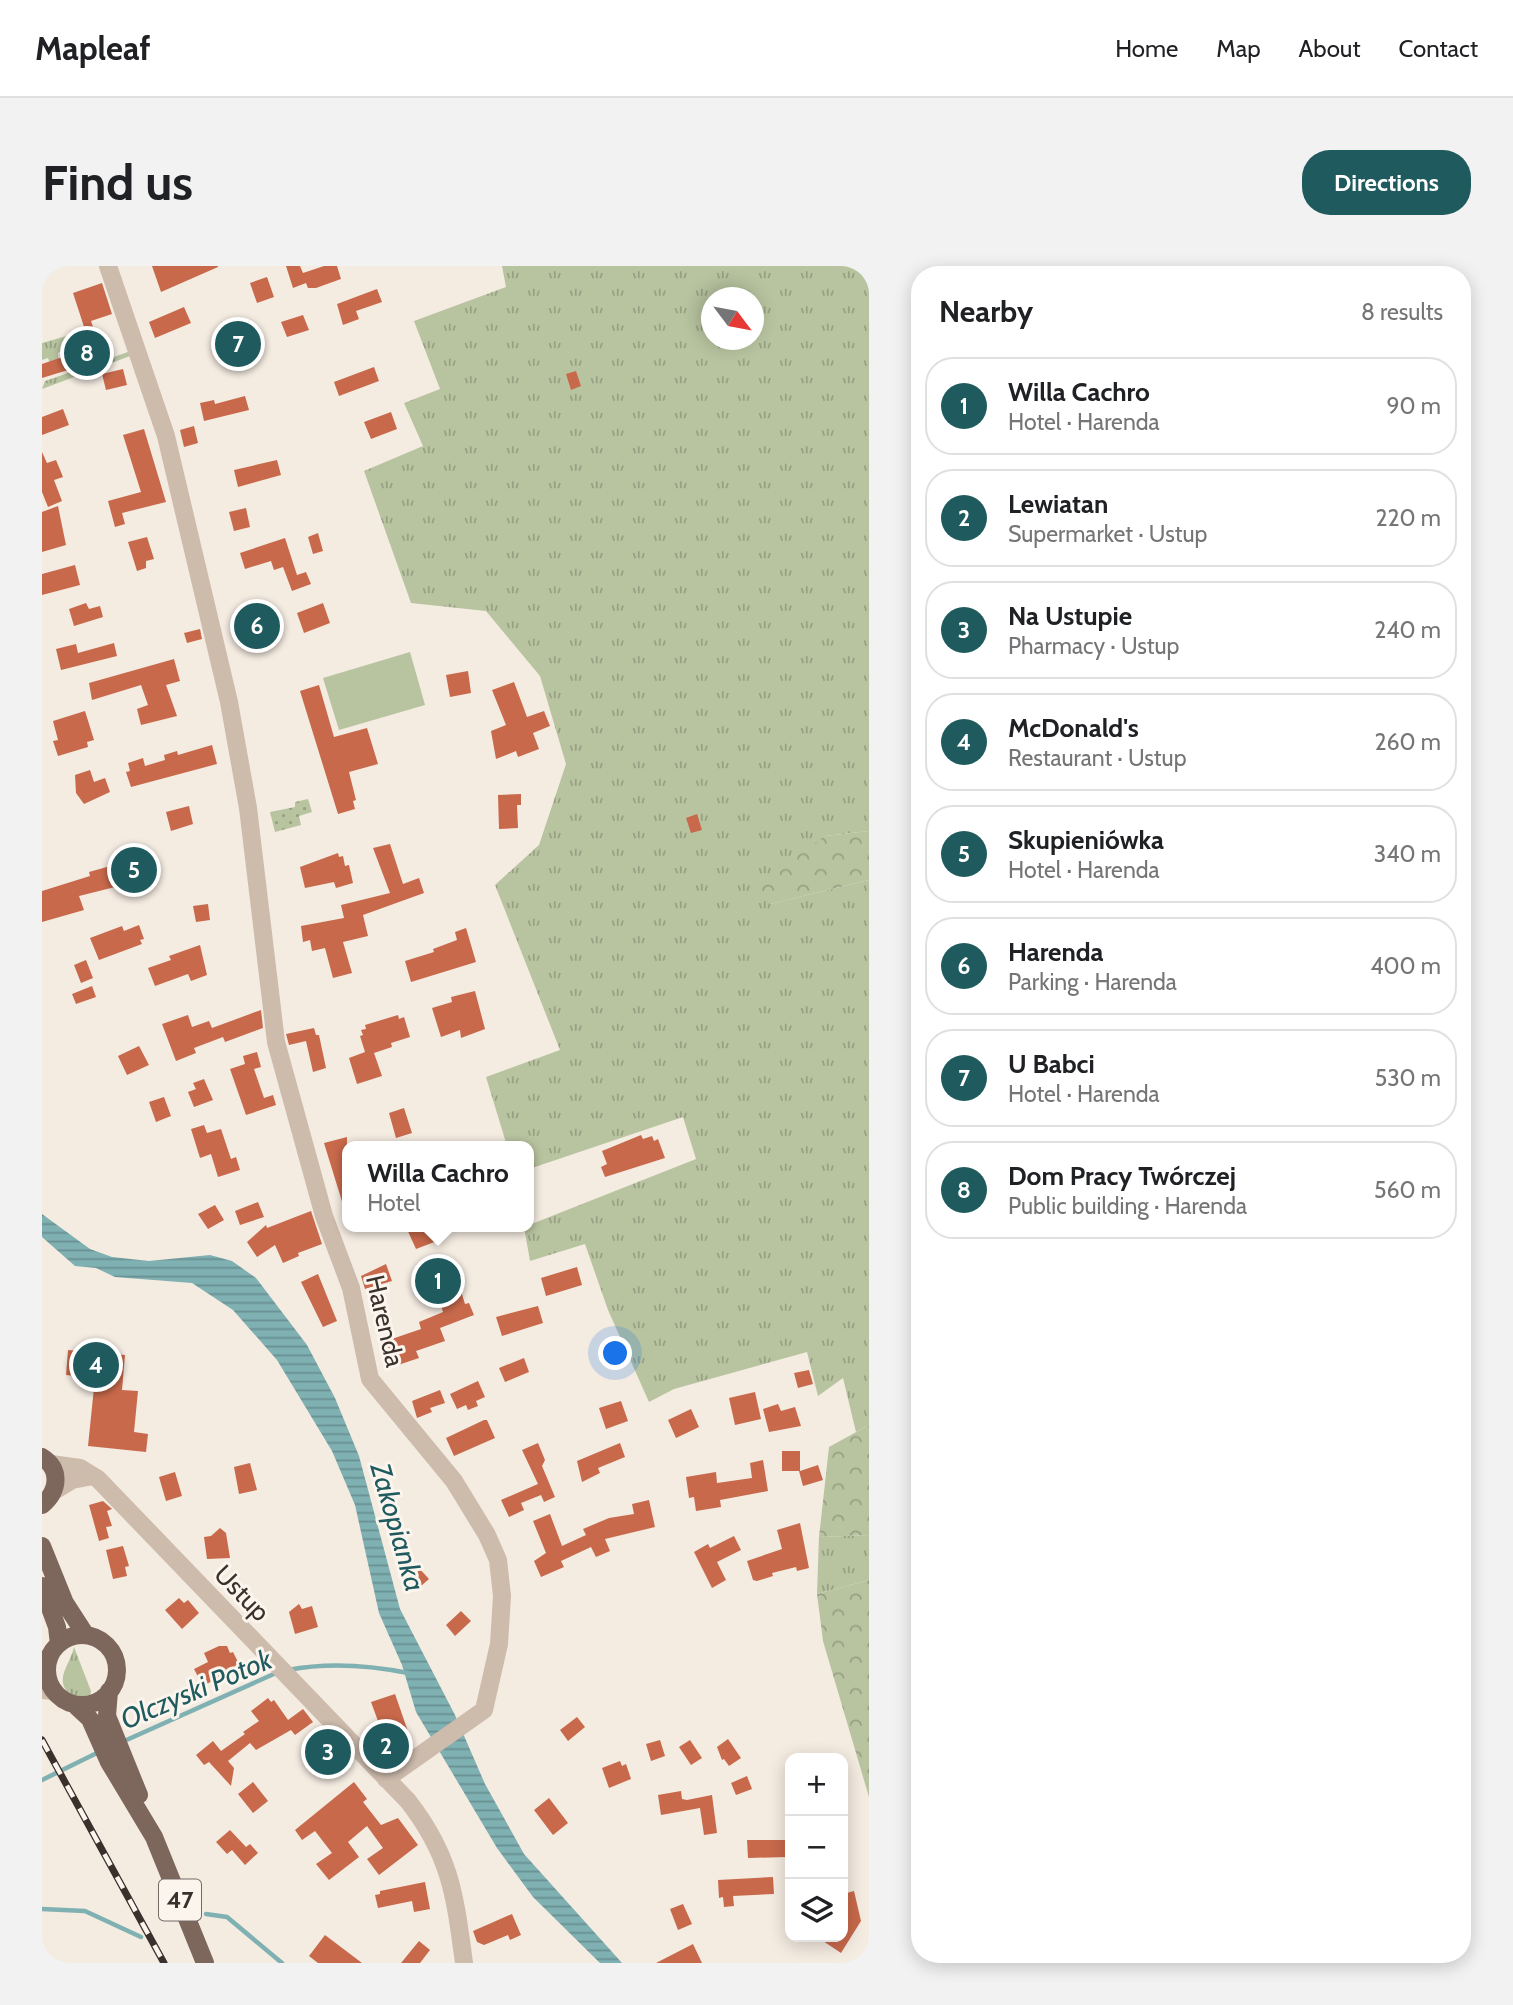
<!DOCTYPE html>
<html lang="en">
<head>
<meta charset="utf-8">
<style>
  body { margin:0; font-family:Cabin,sans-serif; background:#f2f2f2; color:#202124 }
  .controls { position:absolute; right:21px; bottom:21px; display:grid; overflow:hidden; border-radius:14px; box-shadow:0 4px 18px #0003 }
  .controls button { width:63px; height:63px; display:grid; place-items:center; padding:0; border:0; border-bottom:2px solid #e0e0e0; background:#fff; color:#202124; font:35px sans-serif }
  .compass { position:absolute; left:659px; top:21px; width:63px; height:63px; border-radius:50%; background:#fff; box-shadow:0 4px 18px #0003; rotate:122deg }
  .you { position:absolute; left:574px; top:1088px; width:24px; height:24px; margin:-18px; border:5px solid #fff; border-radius:50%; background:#1a73e8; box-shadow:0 0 0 10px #1a73e833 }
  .badge { display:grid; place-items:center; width:46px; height:46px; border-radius:50%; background:#1f5a5e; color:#fff; font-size:23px; font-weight:700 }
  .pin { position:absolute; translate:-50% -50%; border:4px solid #fff; box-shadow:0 2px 7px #0006 }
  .popup { position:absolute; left:300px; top:875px; width:192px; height:91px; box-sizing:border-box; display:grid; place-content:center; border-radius:14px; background:#fff; filter:drop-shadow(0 2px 5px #0005); font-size:23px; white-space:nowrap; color:#757577 }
  .popup b { font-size:26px; color:#202124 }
  .popup::after { content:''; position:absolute; left:50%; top:100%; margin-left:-14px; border:14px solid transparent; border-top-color:#fff }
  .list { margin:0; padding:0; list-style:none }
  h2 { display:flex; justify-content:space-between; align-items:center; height:91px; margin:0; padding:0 28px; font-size:30px }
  h2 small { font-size:23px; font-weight:400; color:#757577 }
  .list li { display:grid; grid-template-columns:46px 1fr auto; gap:21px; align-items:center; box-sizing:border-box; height:98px; margin:0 14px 14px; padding:0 14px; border:2px solid #e0e0e0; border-radius:28px }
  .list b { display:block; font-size:26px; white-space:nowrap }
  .list p { margin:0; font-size:23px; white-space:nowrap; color:#757577 }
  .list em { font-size:23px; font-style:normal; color:#757577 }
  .icon { flex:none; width:38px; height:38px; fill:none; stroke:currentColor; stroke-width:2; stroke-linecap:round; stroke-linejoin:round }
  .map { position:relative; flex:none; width:827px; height:1697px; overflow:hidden; border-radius:28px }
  header { display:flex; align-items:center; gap:42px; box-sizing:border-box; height:98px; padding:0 35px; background:#fff; border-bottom:2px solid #e0e0e0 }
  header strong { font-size:33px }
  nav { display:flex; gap:38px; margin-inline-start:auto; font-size:24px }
  .intro { display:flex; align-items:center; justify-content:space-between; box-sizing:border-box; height:168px; padding:0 42px }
  h1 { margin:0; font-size:49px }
  .button { padding:18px 32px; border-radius:28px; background:#1f5a5e; color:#fff; font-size:24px; font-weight:700 }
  main { display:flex; gap:42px; padding:0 42px }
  aside { flex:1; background:#fff; border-radius:28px; box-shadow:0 4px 18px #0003 }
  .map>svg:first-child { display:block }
  .grass { fill:url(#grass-tufts); fill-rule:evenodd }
  .forest { fill:url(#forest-crowns) }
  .park { fill:url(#park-dots) }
  .pitch { fill:#b8c4a0 }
  .water { fill:url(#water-rules) }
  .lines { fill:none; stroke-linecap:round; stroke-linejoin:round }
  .stream { stroke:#7fb0b2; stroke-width:4.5 }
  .building { fill:#c8694b }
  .minor { stroke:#cdbbac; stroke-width:18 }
  .major { stroke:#7d675c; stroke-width:18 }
  .rail-casing { stroke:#3b302b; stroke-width:7 }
  .rail { stroke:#fbf5ee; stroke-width:4.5; stroke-dasharray:13; stroke-linecap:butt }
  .labels { text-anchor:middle; stroke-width:6; stroke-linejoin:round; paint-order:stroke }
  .shield { fill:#fbf5ee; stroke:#756b66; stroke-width:2 }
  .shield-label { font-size:24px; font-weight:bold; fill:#3b302b }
  .street-label { font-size:26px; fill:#3b302b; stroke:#fbf5ee }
  .water-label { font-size:28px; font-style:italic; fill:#1f5a5e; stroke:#fbf5ee }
</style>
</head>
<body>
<header>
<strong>Mapleaf</strong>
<nav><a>Home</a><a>Map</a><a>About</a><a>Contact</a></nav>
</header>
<div class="intro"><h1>Find us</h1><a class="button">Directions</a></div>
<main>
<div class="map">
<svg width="827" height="1697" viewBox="0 0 827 1697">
  <defs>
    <pattern id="grass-tufts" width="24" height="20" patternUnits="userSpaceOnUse" patternTransform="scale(1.75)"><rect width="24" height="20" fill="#b8c4a0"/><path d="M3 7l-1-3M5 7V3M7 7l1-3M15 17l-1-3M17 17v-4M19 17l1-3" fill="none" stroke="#97a083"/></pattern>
    <pattern id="forest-crowns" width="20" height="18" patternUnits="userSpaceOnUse" patternTransform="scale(1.75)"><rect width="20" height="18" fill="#b8c4a0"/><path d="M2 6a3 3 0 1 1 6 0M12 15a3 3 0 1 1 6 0" fill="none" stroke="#97a083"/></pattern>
    <pattern id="park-dots" width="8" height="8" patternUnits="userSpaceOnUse" patternTransform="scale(1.75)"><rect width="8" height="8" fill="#b8c4a0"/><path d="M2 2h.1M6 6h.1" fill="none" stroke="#97a083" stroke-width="1.8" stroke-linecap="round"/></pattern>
    <pattern id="water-rules" width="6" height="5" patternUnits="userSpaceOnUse" patternTransform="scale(1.75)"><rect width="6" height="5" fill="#7fb0b2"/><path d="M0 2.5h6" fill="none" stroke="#699091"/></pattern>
  </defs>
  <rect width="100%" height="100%" fill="#f4ebe1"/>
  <!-- grass -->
  <path class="grass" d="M460,0H827V565L783,570L728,638L827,614V1159L814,1166L801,1112L776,1130L765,1086L632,1123L607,1136L566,1044L543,978L488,995L482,961L654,893L641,851L487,903V880H465L444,811L518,784L453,619L497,579L524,498L498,410L444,345L369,337L322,205L381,180L362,137L398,123L372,55L464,21ZM670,32H712V74H670Z
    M49,63L51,68L30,76L16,87L17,98L9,101L6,92L0,94V77Z
    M86,86L88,90L0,123L3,115Z
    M827,1269V1314L775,1328L777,1271Z
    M32,1381L49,1425L48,1431L30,1430C10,1414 28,1400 32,1381Z"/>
  <!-- forest -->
  <path class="forest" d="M827,565V614L728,638L716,618L783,570Z
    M827,1159V1269L777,1271L787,1181Z
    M827,1314V1531L781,1375L775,1328Z"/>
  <!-- park -->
  <path class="park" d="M266,533L270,546L257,550L259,559L233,566L228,546L253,541V536Z"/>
  <!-- pitch -->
  <path class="pitch" d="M368,386L383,439L297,464L281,412Z"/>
  <!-- water -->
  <path class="water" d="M0,948L48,983L70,991L107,995L168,989L190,995L214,1012L265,1079L293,1132L317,1190L358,1343L413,1449L443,1518L482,1588L580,1697H558L491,1631L455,1582L374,1446L360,1399L337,1347L313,1239L290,1185L235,1094L191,1044L150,1017L73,1011L54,1002L33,1000L0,971Z"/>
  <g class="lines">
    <!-- stream -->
    <path class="stream" d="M246,1404C287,1396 326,1399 366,1407
      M80,1476L234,1407
      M0,1514L59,1485
      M0,1643L43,1645L99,1671
      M164,1648L185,1651L240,1697"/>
  </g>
  <!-- building -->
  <path class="building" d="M110,0H176V1L119,26Z
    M244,0H258L261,7L282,0H295L299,13L274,22H266L264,17L251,22Z
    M225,11L232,31L215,37L208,17Z
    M60,17L70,48L49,55L62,93L0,112V98L41,84L38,76L46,73L31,27Z
    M335,23L340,36L314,45L317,53L301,59L295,38Z
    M142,41L149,57L113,72L107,56Z
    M261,49L267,64L245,71L239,56Z
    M206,58L215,85L209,88L210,91L188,95L175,69Z
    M332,101L337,115L297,130L292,116Z
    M81,103L85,119L64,124L60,108Z
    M534,105L539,120L529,124L524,108Z
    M203,130L207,144L162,155L158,137L172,134L173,138Z
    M21,143L27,159L0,169V151Z
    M349,146L355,163L329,173L322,156Z
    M152,160L156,177L142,181L138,164Z
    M102,163L124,236L80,247L83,258L73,261L66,235L99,226L81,169Z
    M0,186L5,197L14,194L21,211L12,214L20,235L6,241L0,226Z
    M235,194L239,209L196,221L192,204Z
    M16,240L24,279L0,286V246Z
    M204,242L208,261L192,265L187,246Z
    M276,267L281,285L271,288L266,271Z
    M105,271L112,293L104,295V302L95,305L86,276Z
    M243,272L255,309L264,306L269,318L250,325L241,301L232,304L229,295L203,303L198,287Z
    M33,299L38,319L0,329V308Z
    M44,337L47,343L58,340L61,351L32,360L27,343Z
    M281,337L288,357L262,367L255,347Z
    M158,363L160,373L145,377L142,367Z
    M72,377L75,390L19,404L14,383L34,378L36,387Z
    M132,393L138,415L124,419L135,450L99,459L95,443L106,439L99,419L50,434L47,417Z
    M426,405L429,427L408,431L404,409Z
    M472,416L485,451L502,445L508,460L491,467L497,483L476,491L474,485L454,493L449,465L464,459L450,424Z
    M277,419L292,471L325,462L336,498L307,506L314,534L311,535L313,543L296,548L258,425Z
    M43,445L52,474L45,476L46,481L16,490L11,475L16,474L11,455Z
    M170,479L175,498L89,521L84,506L88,505L86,497L101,492L103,500L123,494L122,489L135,485L136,489Z
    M48,504L52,516L63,512L68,526L42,538L34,527L33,509Z
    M479,528V539H475L476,562L457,563L456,529Z
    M147,540L151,558L129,565L124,546Z
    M655,548L660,564L649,567L644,552Z
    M348,578L361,618L377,612L382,627L321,649L326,670L301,676L310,707L291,712L283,682L270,685L268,674L261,676L259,660L302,652L299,639L348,627L331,582Z
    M296,587L297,591L301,590L303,600L307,599L311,617L294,622L292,616L263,622L258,601Z
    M104,590L113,617L87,625L85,618L37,630L42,644L0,656V625L48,610L47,606Z
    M166,638L168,654L154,656L151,640Z
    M97,659L102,673L98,674L100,678L57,694L48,672L80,660L82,665Z
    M424,662L434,696L369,716L363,695L392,686L391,683L415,674L413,666Z
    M158,679L165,709L149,715L146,708L113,720L106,702L129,694L127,690Z
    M44,694L51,712L39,717L32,699Z
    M50,720L54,731L34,738L30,728Z
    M433,725L443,763L419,772L418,764L399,771L390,742L410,736L409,731Z
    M219,744L221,762L183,776L181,771L152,782L154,787L134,795L120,758L146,749L150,761L167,755L170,762Z
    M356,749L357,753L362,751L368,771L349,777L350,781L332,787L340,810L315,818L307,792L323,786L318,770L321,769L319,764L324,763L323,759Z
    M272,762L274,769H277L284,802L271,806L264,775L247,779L244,768Z
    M97,780L107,799L85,809L76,790Z
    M215,786L219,801L212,803L222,832L231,829L234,839L204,849L188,803L203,798L201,790Z
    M162,813L171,834L152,841L146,826L154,823L151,817Z
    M122,831L129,850L114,856L107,836Z
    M362,842L370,867L354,872L347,847Z
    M162,859L165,867L179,863L189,893L194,891L198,904L176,911L169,888L158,892L149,863Z
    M599,869L601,873L610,870L612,875L616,873L623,892L563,911L559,901L565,898L560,885Z
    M305,871V942H302L282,877Z
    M216,936L222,951L198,959L193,945Z
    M173,939L182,954L166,963L156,948Z
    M269,945L280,978L256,987L257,990L241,997L233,979L215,991L205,976L224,959L225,962Z
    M364,961H389L395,975L374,983Z
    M410,996L423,1038L427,1037L432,1049L398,1062L403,1075L374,1085L377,1092L353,1100L344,1075L379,1063L377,1056L401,1046L395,1026L385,1029L383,1022L379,1023L374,1008Z
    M344,998L350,1015L323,1023L319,1010Z
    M535,1001L540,1019L504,1030L499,1012Z
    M276,1008L295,1055L281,1061L259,1016Z
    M496,1040L501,1057L460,1070L454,1051Z
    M26,1084L83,1089L80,1124L96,1125L92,1166L106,1168L104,1186L46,1180L53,1112L24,1109Z
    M482,1092L487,1106L463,1116L457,1102Z
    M767,1104L771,1118L756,1122L752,1107Z
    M436,1115L443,1131L434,1135L436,1140L426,1144L424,1139L415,1143L408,1128Z
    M398,1124L403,1137L388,1142L390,1146L375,1152L370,1135Z
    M713,1126L719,1153L693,1159L687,1132Z
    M579,1135L586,1155L564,1163L557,1142Z
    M736,1138L739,1145L753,1141L759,1160L727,1166L721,1143Z
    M649,1143L657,1161L634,1172L626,1154Z
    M442,1154H445L453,1172L412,1190L404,1172Z
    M496,1177L503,1194L500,1200L513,1231L502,1236L499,1229L479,1237L482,1244L467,1251L459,1234L496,1218L480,1184Z
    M578,1177L583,1191L556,1202L558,1207L540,1216L535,1195Z
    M740,1185H758V1205L776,1199L781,1214L761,1220L757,1205H740Z
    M721,1194L726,1225L678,1234L679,1241L654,1245L652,1231L647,1232L644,1211L674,1206L675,1217L710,1212L708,1197Z
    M208,1197L215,1224L197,1228L192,1201Z
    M133,1206L140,1230L124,1235L117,1211Z
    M607,1234L613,1261L563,1273L568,1285L554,1291L549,1281L519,1295L522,1301L499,1311L492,1295L504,1287L491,1255L508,1248L520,1280L544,1269L541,1263L567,1252L592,1248L590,1238Z
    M61,1235L70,1243L65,1245L70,1260L64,1261L67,1272L57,1275L47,1239Z
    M758,1257L767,1302L755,1305L754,1301L730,1307L731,1310L715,1315L711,1314L705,1295L740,1283L735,1264Z
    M178,1262L184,1267L188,1292L165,1293L162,1271L169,1270Z
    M692,1270L699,1284L675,1296L684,1314L670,1322L652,1286L666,1278L668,1282Z
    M81,1280L87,1300L83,1301L85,1310L71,1313L64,1284Z
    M375,1300L387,1313L379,1320L367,1307Z
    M137,1332L142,1337L146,1334L157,1347L140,1363L123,1344Z
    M257,1338L260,1343L270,1340L276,1361L253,1368L247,1346Z
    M419,1345L429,1355L413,1370L404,1359Z
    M177,1380H185L188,1387L191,1386L198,1400L161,1420L152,1403L166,1396L162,1387Z
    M353,1428L370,1477L347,1485L329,1436Z
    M226,1432L229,1436L232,1434L246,1454L261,1443L271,1456L253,1469L249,1464L214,1484L208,1477L186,1495L192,1502L189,1520L167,1496L162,1499L154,1489L171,1475L179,1485L203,1468L201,1466L217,1455L209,1445Z
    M535,1451L543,1461L526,1475L518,1464Z
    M281,1472H285L305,1493L292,1506L270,1484Z
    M686,1473L699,1492L687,1500L682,1493L680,1494L675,1481Z
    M618,1474L623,1490L609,1495L604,1478Z
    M648,1474L660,1492L649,1499L637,1481Z
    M578,1495L580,1500L584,1498L589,1513L567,1522L560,1502Z
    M705,1510L710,1523L694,1529L689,1517Z
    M211,1516L226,1535L211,1547L196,1528Z
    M312,1516L325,1533L321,1536L339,1559L356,1552L376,1579L337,1609L325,1593L341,1582L325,1560L306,1576L317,1591L287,1614L274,1598L290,1587L273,1565L260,1574L253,1564Z
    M639,1525L640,1533L645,1534L670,1529L675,1567L662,1569L658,1542L619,1549L616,1529Z
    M507,1532L526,1557L511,1569L492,1544Z
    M188,1564L204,1581L208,1578L216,1587L203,1599L190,1584L185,1588L174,1576Z
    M705,1574H744V1591L706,1592Z
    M731,1611L732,1628L691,1630L692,1640L682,1641L681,1631L677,1632L676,1614Z
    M383,1616L388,1643L372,1646L370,1635L336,1642L333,1629L338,1628V1625Z
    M812,1625L819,1655L799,1687L775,1671H801V1628Z
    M641,1638L650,1658L636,1664L628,1643Z
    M470,1648L479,1669L468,1674L466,1669L442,1679L435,1676L431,1665Z
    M283,1669L320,1697H276L267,1690Z
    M377,1675L388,1684L378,1697H359Z
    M651,1678L660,1697H614Z"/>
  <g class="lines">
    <!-- minor -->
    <path class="minor" d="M66,0L124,170L187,436L206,542L234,776L282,950L309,1022L328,1113L412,1215L445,1269L456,1294L460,1330L457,1378L442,1444L344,1513
      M9,1198L38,1202L56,1213L366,1535C409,1590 413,1630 422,1697
      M12,1225L30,1214L51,1210
      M0,1405L7,1392
      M0,1424L11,1425"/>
    <!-- major -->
    <path class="major" d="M0,1191C19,1203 17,1225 0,1239
      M0,1280L23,1337L43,1368
      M0,1320L15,1361L17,1378
      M5 1404a35 35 0 1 1 70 0a35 35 0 1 1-70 0Z
      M67,1425L65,1450L97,1529
      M35,1441L48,1453L67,1496L112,1571L163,1697"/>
    <!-- rail casing -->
    <g class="rail-casing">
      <path id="rail" d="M0,1474L122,1697"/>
    </g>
    <!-- rail -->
    <use href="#rail" class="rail"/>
  </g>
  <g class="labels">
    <!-- shield labels -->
    <rect class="shield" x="117" y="1613.5" width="42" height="41" rx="5"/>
    <g class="shield-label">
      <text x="138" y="1642">47</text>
    </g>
    <!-- street labels -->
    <g class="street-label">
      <text transform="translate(343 1055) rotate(77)" y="9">Harenda</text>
      <text transform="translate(200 1327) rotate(46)" y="9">Ustup</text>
    </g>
    <!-- water labels -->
    <g class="water-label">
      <text transform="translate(356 1261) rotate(74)" y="10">Zakopianka</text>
      <text transform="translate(154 1423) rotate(-23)" y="10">Olczyski Potok</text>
    </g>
  </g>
</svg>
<div class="controls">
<button>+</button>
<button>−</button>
<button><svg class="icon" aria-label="layers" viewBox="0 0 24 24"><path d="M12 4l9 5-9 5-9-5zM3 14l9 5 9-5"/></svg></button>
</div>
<svg class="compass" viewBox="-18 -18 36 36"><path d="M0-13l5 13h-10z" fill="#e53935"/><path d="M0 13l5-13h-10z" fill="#757577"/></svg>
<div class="you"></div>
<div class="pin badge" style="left:396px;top:1015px">1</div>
<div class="popup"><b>Willa Cachro</b>Hotel</div>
<div class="pin badge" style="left:344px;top:1480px">2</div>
<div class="pin badge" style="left:286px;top:1486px">3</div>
<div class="pin badge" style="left:54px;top:1099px">4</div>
<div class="pin badge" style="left:92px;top:604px">5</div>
<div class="pin badge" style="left:215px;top:360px">6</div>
<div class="pin badge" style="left:196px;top:78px">7</div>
<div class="pin badge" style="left:45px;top:87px">8</div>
</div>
<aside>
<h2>Nearby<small>8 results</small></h2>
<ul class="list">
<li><span class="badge">1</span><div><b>Willa Cachro</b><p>Hotel · Harenda</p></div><em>90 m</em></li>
<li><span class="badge">2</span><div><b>Lewiatan</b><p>Supermarket · Ustup</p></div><em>220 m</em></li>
<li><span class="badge">3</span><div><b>Na Ustupie</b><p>Pharmacy · Ustup</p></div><em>240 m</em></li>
<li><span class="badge">4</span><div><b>McDonald's</b><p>Restaurant · Ustup</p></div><em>260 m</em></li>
<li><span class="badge">5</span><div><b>Skupieniówka</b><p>Hotel · Harenda</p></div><em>340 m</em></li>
<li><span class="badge">6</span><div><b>Harenda</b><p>Parking · Harenda</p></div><em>400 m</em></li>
<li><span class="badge">7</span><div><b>U Babci</b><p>Hotel · Harenda</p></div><em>530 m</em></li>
<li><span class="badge">8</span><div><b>Dom Pracy Twórczej</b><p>Public building · Harenda</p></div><em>560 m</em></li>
</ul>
</aside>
</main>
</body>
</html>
